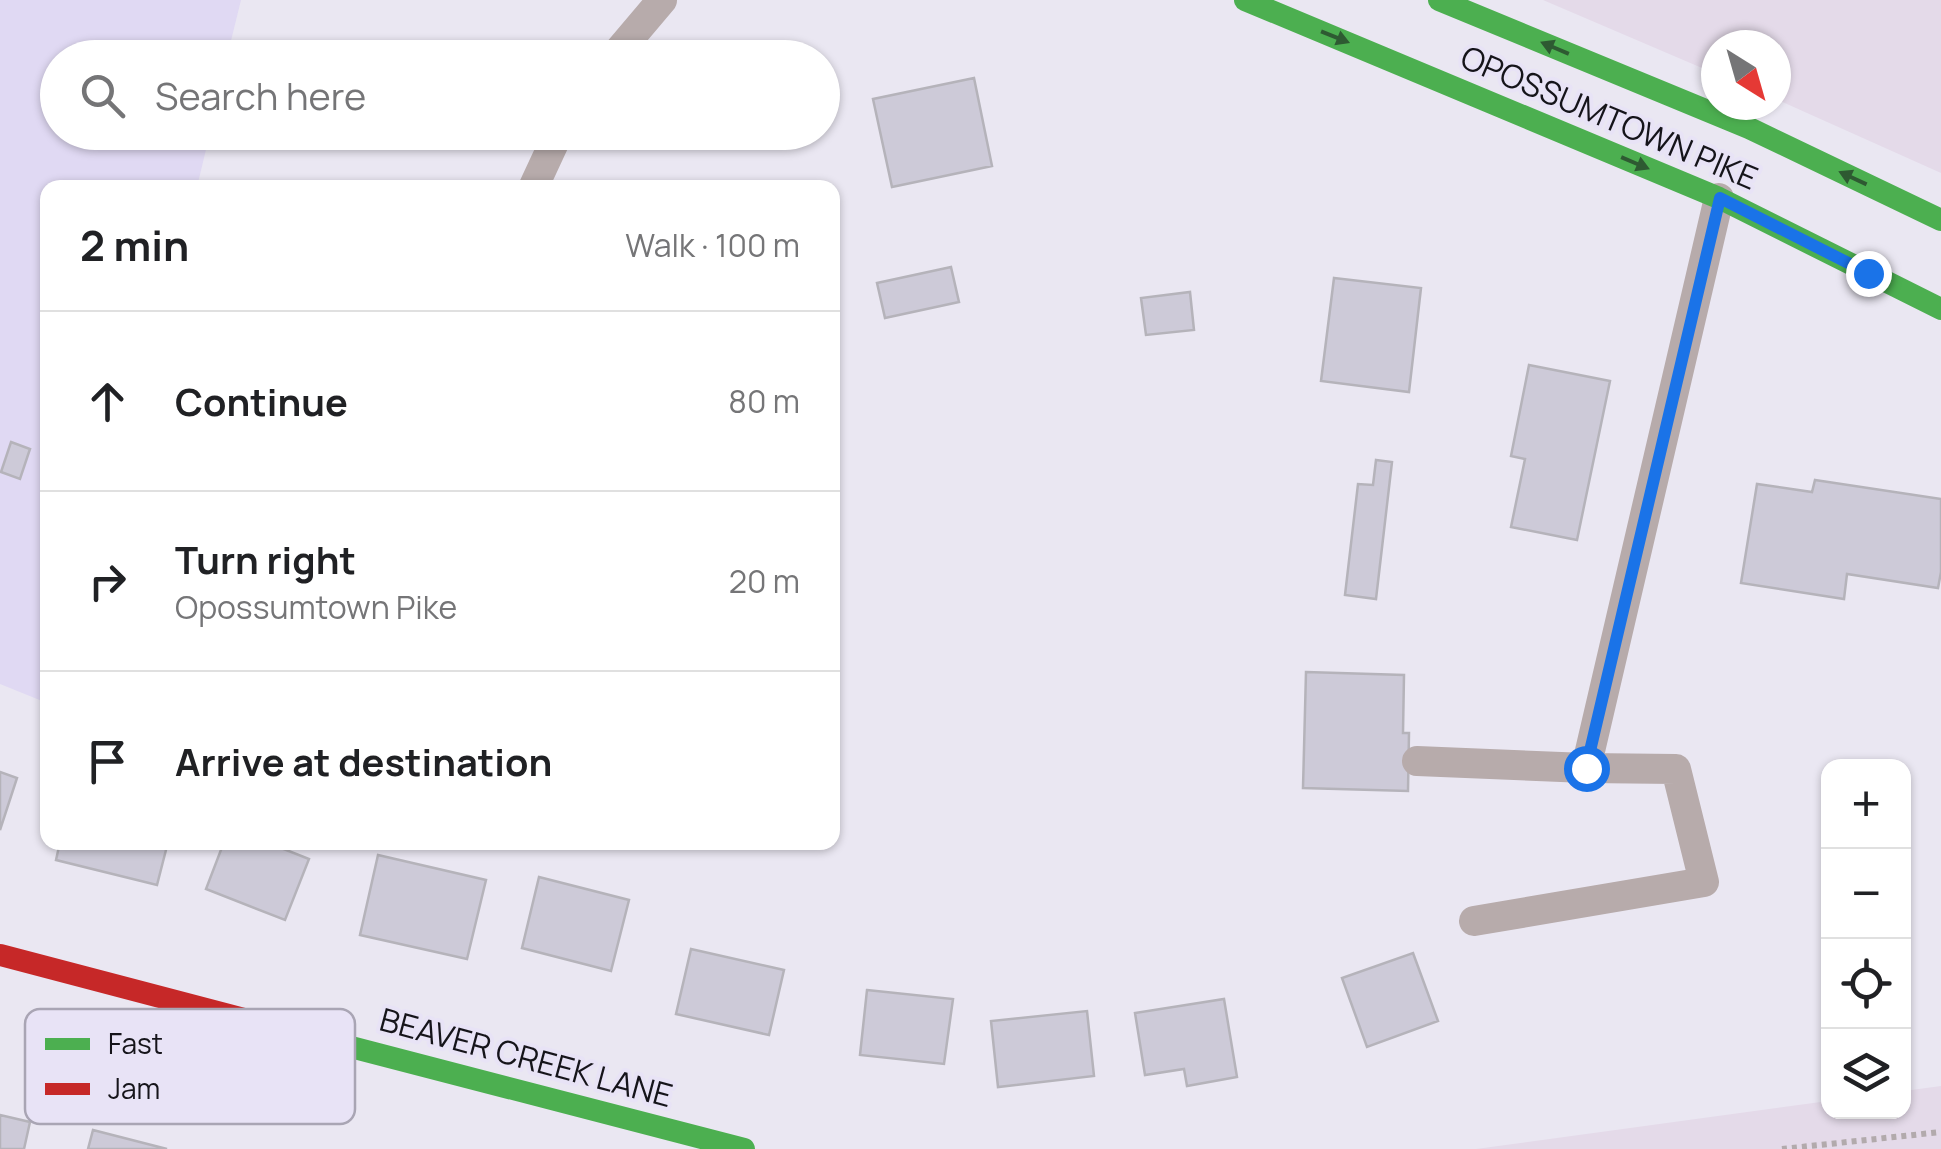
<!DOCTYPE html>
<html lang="en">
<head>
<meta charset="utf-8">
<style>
  body { margin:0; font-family:Manrope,sans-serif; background:#f6f6f6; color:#202124 }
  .controls { position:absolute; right:30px; bottom:30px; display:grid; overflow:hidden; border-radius:20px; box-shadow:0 2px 8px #0004 }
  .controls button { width:90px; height:90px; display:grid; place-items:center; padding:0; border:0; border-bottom:2px solid #e0e0e0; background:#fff; color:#202124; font:50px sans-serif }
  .compass { position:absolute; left:1701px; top:30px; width:90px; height:90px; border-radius:50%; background:#fff; box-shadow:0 2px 8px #0004; rotate:143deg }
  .stop { position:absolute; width:30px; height:30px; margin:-22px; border:8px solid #1a73e8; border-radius:50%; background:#fff }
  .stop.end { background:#1a73e8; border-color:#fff; box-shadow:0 2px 10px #0008 }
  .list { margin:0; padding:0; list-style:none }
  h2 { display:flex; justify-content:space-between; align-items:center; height:130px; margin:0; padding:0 40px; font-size:42px }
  h2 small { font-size:32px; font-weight:400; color:#757577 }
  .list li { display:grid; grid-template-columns:65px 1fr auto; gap:30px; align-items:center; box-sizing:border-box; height:180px; padding:0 40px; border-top:2px solid #e0e0e0 }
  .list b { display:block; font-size:38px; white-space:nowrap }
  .list p { margin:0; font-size:32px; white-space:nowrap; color:#757577 }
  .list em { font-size:32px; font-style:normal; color:#757577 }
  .icon { flex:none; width:55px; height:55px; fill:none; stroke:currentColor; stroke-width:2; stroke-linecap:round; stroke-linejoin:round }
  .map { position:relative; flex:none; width:1941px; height:1149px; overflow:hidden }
  .search { position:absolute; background:#fff; box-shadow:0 2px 8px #0004; left:40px; top:40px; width:800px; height:110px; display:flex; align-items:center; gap:25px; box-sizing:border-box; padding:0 35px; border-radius:55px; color:#757577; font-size:38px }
  .panel { position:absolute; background:#fff; box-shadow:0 2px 8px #0004; left:40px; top:180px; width:800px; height:670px; border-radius:20px }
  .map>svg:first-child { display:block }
  .education { fill:#e4dae9 }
  .green { fill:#e0d9f3 }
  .building { fill:#cdcad8; stroke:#b5b3ba; stroke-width:2.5 }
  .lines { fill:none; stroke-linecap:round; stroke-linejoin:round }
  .path { stroke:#b2aaac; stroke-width:6; stroke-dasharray:5 5; stroke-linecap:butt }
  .lane { stroke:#b7abab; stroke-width:30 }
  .fast { stroke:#4caf50; stroke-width:22 }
  .jam { stroke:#c62828; stroke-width:22 }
  .oneway { fill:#2e5a32 }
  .route { stroke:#1a73e8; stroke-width:12 }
  .labels { text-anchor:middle; stroke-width:8; stroke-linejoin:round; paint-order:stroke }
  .street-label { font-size:32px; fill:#15141a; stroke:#e8e3f6 }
  .key { fill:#e8e3f6; stroke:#a9a5b4; stroke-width:2.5 }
  .key-label { font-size:28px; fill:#15141a }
</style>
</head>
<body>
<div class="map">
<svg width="1941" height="1149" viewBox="0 0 1941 1149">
  <rect width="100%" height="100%" fill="#eae7f2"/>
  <!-- education -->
  <path class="education" d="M1543,0H1941V173L1776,99V45H1716V74Z
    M1941,1086V1149H1476L1828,1101V1112H1904V1091Z"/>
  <!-- green -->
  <path class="green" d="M0,0H241L227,57L58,58V132L210,133L197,187L48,188L47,703L0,684Z"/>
  <!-- building -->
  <path class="building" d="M974,78L992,166L892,187L873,99Z
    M951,267L959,302L885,318L877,283Z
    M1334,278L1421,288L1409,392L1321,381Z
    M1190,292L1194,330L1146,335L1141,298Z
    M1529,365L1610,381L1577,540L1511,527L1525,459L1511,456Z
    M11,442L30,449L20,479L1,472Z
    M1376,460L1392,462L1376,599L1345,595L1358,484L1373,485Z
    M1815,480L1941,499V572L1938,588L1847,574L1844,599L1741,583L1757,484L1812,492Z
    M1306,672L1404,675L1403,733H1409L1408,791L1303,788Z
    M0,772L17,778L0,830Z
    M60,842H168L157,885L56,860Z
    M224,842H266L309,859L285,920L206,889Z
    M378,855L486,880L467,959L360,935Z
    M539,877L629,900L611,971L522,948Z
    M691,949L784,970L769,1035L676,1014Z
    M1413,953L1438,1021L1367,1047L1342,978Z
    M867,990L953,999L944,1064L860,1055Z
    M1224,999L1237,1077L1187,1086L1184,1069L1145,1075L1135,1013Z
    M1087,1011L1094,1076L998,1087L991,1021Z
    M0,1115L30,1122L24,1149H0Z
    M93,1130L167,1149H88Z"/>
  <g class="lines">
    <!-- path -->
    <path class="path" d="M1782,1149L1941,1132"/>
    <!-- lane -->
    <path class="lane" d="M613,58L662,0
      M533,188L559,132
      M1417,761L1586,768L1676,769L1704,882L1474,921
      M1586,768L1719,198"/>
    <!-- fast -->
    <path class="fast" d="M1245,0L1719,198L1941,309
      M1439,0L1749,128L1941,220
      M297,1033L744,1149"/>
    <!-- jam -->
    <path class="jam" d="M0,955L297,1033"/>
  </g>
  <!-- one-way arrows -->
  <defs><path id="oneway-solid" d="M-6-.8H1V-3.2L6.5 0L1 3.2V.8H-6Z" transform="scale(2.5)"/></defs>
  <g class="oneway">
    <use href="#oneway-solid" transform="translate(1335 37) rotate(22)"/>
    <use href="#oneway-solid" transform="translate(1555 48) rotate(-157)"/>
    <use href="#oneway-solid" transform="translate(1635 163) rotate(23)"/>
    <use href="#oneway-solid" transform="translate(1853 178) rotate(-155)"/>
  </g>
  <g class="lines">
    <!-- route -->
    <path class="route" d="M1586,768L1720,198L1868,273"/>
  </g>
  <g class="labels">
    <!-- street labels -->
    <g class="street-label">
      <text transform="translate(1609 118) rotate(23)" y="11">OPOSSUMTOWN PIKE</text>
      <text transform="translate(526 1058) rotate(15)" y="11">BEAVER CREEK LANE</text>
    </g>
  </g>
  <!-- legend -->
  <rect x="25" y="1009" width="330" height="115" rx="15" class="key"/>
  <rect x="45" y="1038" width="45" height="12" fill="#4caf50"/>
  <rect x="45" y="1083" width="45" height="12" fill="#c62828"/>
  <g class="key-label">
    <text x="108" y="1054">Fast</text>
    <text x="108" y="1099">Jam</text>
  </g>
</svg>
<div class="controls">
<button>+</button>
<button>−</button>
<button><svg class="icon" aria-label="locate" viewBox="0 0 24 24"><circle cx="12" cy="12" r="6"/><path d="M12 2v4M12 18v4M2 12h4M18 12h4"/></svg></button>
<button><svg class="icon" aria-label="layers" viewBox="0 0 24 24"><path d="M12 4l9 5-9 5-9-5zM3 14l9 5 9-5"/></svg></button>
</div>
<svg class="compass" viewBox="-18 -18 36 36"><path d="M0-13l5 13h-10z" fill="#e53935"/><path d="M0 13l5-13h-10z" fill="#757577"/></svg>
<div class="stop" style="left:1586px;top:768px"></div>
<div class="stop end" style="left:1868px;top:273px"></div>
<div class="search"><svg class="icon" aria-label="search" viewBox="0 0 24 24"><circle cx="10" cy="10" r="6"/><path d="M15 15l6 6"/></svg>Search here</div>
<section class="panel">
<h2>2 min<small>Walk · 100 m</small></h2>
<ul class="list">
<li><svg class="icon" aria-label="ahead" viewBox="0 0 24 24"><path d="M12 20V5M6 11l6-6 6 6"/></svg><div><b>Continue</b></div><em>80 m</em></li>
<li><svg class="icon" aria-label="right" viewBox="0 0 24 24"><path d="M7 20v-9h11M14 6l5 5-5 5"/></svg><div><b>Turn right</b><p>Opossumtown Pike</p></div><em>20 m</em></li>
<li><svg class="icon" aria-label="arrive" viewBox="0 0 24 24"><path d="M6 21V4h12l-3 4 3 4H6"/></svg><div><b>Arrive at destination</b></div></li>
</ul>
</section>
</div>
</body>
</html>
